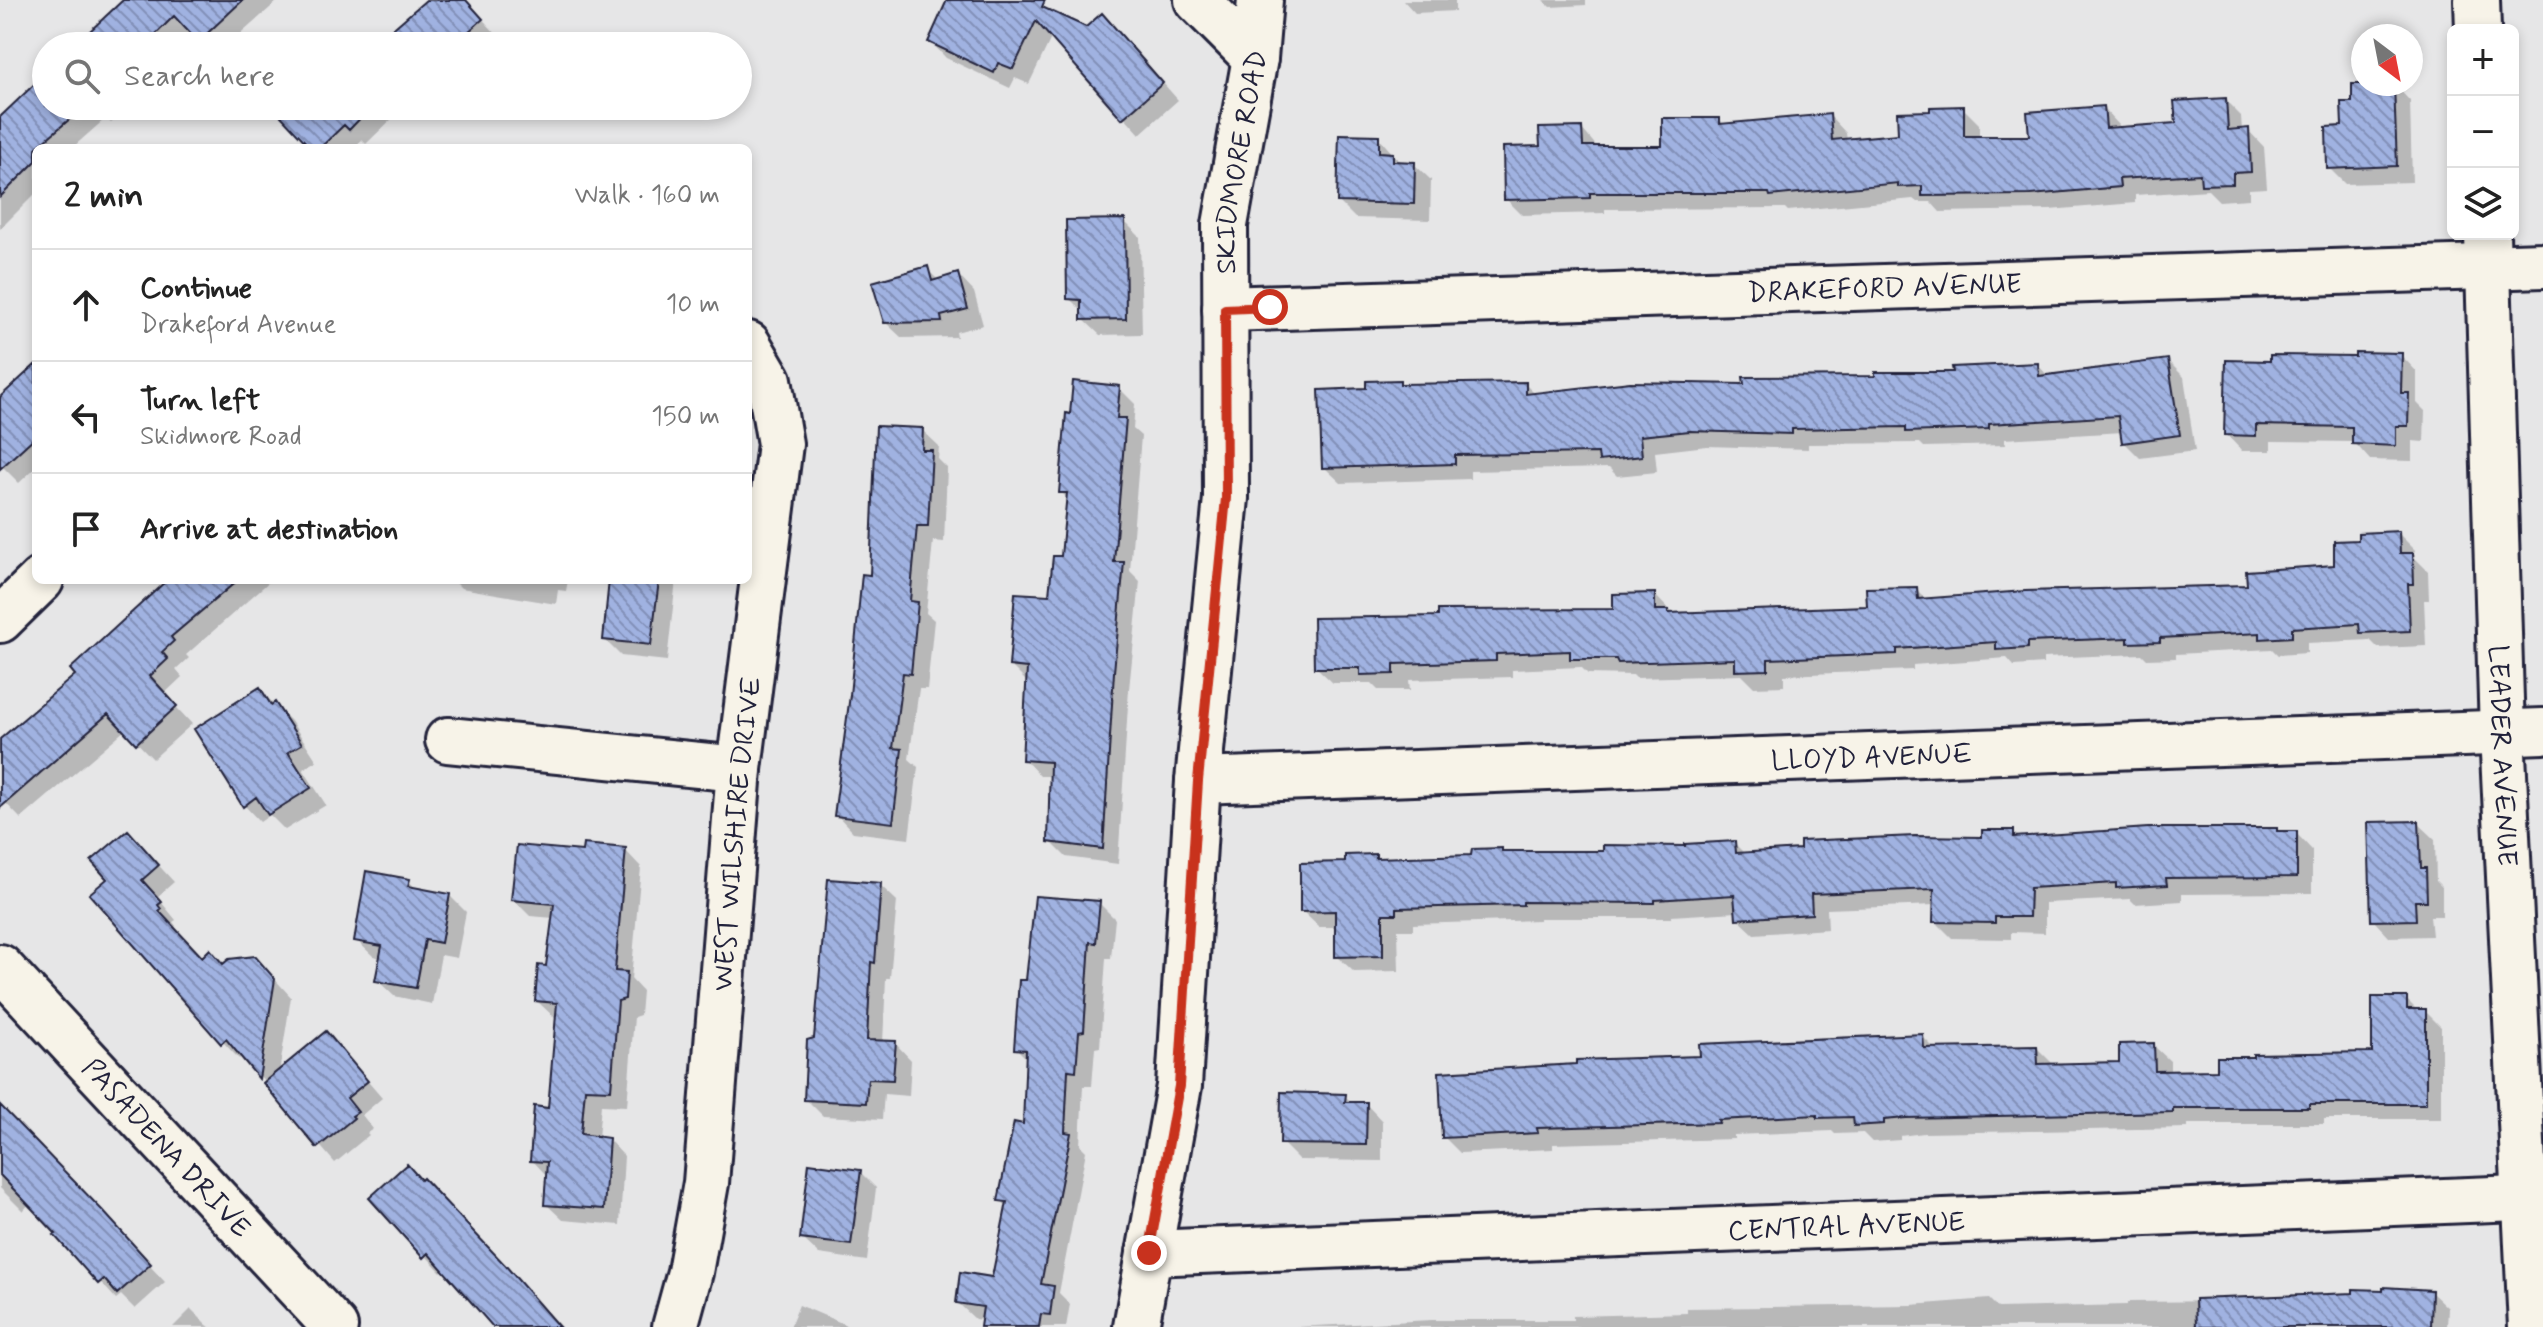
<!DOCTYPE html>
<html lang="en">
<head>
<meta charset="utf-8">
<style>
  body { margin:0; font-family:Mynerve,sans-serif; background:#f6f6f6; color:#222 }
  .controls { position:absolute; right:24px; top:24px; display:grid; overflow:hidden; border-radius:12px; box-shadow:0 4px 12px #0003 }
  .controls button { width:72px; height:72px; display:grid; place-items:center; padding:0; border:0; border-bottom:2px solid #e0e0e0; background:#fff; color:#222; font:40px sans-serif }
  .compass { position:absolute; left:2351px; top:24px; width:72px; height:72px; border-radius:50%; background:#fff; box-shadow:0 4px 12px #0003; rotate:148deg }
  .stop { position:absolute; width:24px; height:24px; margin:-18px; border:6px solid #c8321e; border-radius:50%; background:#fff }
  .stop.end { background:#c8321e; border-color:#fff; box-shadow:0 2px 8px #0008 }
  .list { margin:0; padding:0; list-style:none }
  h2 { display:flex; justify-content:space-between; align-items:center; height:104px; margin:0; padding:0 32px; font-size:34px }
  h2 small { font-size:26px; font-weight:400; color:#767676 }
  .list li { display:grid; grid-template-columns:52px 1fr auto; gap:24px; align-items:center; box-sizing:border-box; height:112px; padding:0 32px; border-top:2px solid #e0e0e0 }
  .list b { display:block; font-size:30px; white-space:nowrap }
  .list p { margin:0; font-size:26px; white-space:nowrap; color:#767676 }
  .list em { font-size:26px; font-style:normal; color:#767676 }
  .icon { flex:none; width:44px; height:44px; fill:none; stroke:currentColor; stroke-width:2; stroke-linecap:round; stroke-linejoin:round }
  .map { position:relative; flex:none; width:2543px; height:1327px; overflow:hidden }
  .search { position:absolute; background:#fff; box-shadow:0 4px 12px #0003; left:32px; top:32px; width:720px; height:88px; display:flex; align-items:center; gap:20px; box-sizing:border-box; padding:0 28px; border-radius:44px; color:#767676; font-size:30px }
  .panel { position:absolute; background:#fff; box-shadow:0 4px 12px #0003; left:32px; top:144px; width:720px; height:440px; border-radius:12px }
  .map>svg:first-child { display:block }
  .shadow { fill:#0003 }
  .building { fill:url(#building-back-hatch); stroke:#22223b; stroke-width:2 }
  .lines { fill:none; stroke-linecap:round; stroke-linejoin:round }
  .minor-casing { stroke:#22223b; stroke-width:50 }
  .minor { stroke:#f7f3e8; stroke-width:44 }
  .route { stroke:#c8321e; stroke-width:10 }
  .labels { text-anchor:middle; stroke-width:6; stroke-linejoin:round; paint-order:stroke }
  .street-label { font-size:28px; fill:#22223b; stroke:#f7f3e8 }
</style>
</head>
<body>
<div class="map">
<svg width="2543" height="1327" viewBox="0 0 2543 1327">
  <defs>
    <pattern id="building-back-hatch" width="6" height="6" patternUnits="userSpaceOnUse" patternTransform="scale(2)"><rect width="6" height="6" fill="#a0b2e1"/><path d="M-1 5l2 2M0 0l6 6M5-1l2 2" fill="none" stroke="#8290b8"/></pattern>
  </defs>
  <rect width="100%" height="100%" fill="#e6e6e7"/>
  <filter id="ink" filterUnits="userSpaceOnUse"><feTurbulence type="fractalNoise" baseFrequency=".0125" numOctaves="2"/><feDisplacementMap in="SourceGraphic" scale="16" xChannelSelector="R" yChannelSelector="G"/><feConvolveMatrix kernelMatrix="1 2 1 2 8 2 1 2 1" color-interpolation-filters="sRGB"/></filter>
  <g filter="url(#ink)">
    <!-- shadow -->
    <path class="shadow" d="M125,0H279L227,46H204L198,40L191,46H76Z
      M425,0H465L498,36L487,46H376L427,2Z
      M950,0H1021L1086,30L1118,32L1178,100L1140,134L1052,36L1029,84L1015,78L1010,88L946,58L930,41Z
      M1403,0H1455V11L1415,13Z
      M1543,0H1586V5L1550,7Z
      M46,74V106H128L111,123L106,118L72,148H36V193L0,229V118Z
      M2394,84L2410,101L2412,182L2345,184L2329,168L2354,104Z
      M2225,100L2241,116L2242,131L2248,130L2264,147L2267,188L2249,189V199L2219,201L2208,190L2135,195V203L2049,210L1940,212L1931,202H1917L1913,199L1788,211L1785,208L1605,209V213L1522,215L1506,199L1542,148L1582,129L1598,148H1664L1720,120L1725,125L1830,116L1846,133L1847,141L1900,135L1932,113L1963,108L1979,124V138H2032L2103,108L2119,125L2120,129L2178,125Z
      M293,106H405L366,144L362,140L353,148H314Z
      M1378,137L1401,163L1414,164L1431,180L1430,220L1355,218L1339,202Z
      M1124,221L1140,237L1142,334L1100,335L1083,319V312L1069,298Z
      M927,269L939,281L958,275L974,292L983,325L956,332L957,337L902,338L885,322Z
      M2401,355L2417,372V403L2425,411L2424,442L2412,441V461L2370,460L2354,442L2271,441V451H2242L2226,434L2272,363Z
      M2168,361L2184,377L2195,451L2140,458L2124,442L2123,432L2004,439L2005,445L1924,447L1920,443L1808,444V449L1707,446L1655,452L1657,472L1617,476L1609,468L1470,471V479L1341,483L1324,467L1368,390L1399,382L1404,386L1525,384L1536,395L1955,374L2038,365L2049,377Z
      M36,367V467L19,483L0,464V399Z
      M1119,388L1135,404L1133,429L1141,436L1130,571L1140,581L1129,689L1118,864L1066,857L1050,841L1052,776H1040L1024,759L1027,682L1011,666L1051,597L1063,559L1069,500L1061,492L1072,416Z
      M922,430L939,446L938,459L947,468L944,542L933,541L926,613L934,620L927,689H919L909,759L918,767L909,839L853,832L837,815L869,587Z
      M2398,533L2415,550V558L2428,571L2429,600H2424L2426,646L2378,648L2370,640L2307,643V653L2278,655L2272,649L2176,654V658L2147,659L2142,654L2043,658V664L2014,666L2007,658L1913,665V670L1784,675V686L1754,687L1742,675L1636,678L1633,675L1588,674L1581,667L1512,670V677L1409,680L1410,690H1378L1371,683H1333L1316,667L1615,611L1655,595L1671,612V615L1869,608L1916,589L1928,601L2249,587L2336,567L2360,542Z
      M170,580H271L186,655L189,658L176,670L182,677L164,694L192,724L153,759L125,730L21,819L0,797V742L78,675Z
      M453,580H568L566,591L558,590L556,604L461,588Z
      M611,580H676L667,661L621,656L605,640Z
      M260,690L291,721L317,761L303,769L326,805L285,830L270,815L260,822L244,805Z
      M2418,823L2435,839L2436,881L2442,887V916H2430L2432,936L2389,937L2373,920Z
      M128,832L174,882L157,897L176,920L173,922L176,926L174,928L202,959L271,975L291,997L279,1073L326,1033L382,1098L362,1115L373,1129L367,1133L369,1135L335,1163L242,1055L239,1059L223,1042L92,895L110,880Z
      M2013,832L2020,838L2296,833L2312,850V893L2182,894V901L2135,904L2130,899L2045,903V933L2011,932V939L1952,938L1935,921L1936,905L1827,909L1828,929L1754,934L1737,918V912L1671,916V918H1539V920L1413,924V930H1398L1399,971L1354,972L1337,956V927H1319L1302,911L1347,864L1375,856L1379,859L1504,853H1606L1734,843L1746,855L1983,839Z
      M625,850L641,867L631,979L642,991L640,1015L634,1017L627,1106L601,1105L598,1138L608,1139L624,1156L620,1225L563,1220L546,1204L548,1177L532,1160L549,1110L558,1017H554L537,1001L547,968L554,918L530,916L514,900L584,853Z
      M409,881L417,890L449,895L466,912L457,958L441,955L432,1004L394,996L377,980L382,958L373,956L356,940Z
      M880,885L897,901L890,978H886L883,1043H895L911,1060L909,1096L884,1094L882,1119L823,1116L806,1099Z
      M1099,903L1115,919L1111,958H1106L1100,1047L1095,1048L1092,1086H1083L1080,1145L1086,1151L1059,1293L1070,1304L1066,1327H982L983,1320L975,1319L958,1303L994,1279L1008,1208L1001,1200L1025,1126L1028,1060L1016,1048L1027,982Z
      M2406,999L2418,1011H2425L2441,1027V1119H2324V1124H2188V1128L1924,1133L1900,1136V1140L1872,1142L1863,1133L1835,1134L1832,1131L1734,1135V1139L1553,1144V1149L1460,1153L1444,1137L1702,1058L1922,1036L1936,1050L2037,1048L2053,1064H2121L2153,1045L2170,1061V1073L2219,1072L2374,1054Z
      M1345,1096L1353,1104H1366L1382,1121V1161L1299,1160L1282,1143Z
      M0,1107L165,1282L135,1309L121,1295L116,1299L29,1204L23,1211L0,1188Z
      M860,1172L876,1188L867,1261L819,1254L802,1238Z
      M372,1198L539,1304L561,1327H495L444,1269L441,1272Z
      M2431,1292L2448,1308L2447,1327H1295L1432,1320H1573V1316L1687,1313V1308L1911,1305L1989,1299L1998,1308L2127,1305V1302L2235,1301Z
      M799,1305L844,1324L848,1327H790Z
      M191,1309L207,1325L210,1327H173Z"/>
    <!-- building -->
    <path class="building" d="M123,0H243L198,42L174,16L144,46H74Z
      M426,0H466L483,19L452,46H373Z
      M947,0H1045L1042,7L1086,27L1102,13L1163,83L1122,119L1036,21L1013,69L998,63L994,73L928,42Z
      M46,73V106H85L36,148V161L0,197V117Z
      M2352,84H2394L2397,166L2327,169L2326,127L2342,126L2341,102H2352Z
      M2226,98L2228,130L2249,128L2251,172L2233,173V184L2201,185L2200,174L2119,179L2120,187L2031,195L1922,196V186L1898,187V183L1770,196L1769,193H1590V198L1504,200L1503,147L1540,146L1539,128L1582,127L1583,146H1662V118H1720V124L1830,114L1832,140L1898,134L1897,112L1930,111V107L1964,106V136H2029L2027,112L2104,106L2106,128L2176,123L2174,101Z
      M290,106H372L349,130L344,125L320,148H311L281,116Z
      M1339,134L1379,135V152L1393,153V161L1415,162L1414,204L1337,202Z
      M1125,219L1126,319L1081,320V300L1067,299L1066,220Z
      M928,266L932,281L958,273L968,309L941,316L942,322L884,323L872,282Z
      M2355,352L2402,353L2401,393H2409L2408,426H2396V446L2352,444V427L2256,425V436L2224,435L2226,360L2270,361V355L2355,356Z
      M2168,359L2180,435L2122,443L2118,416L1989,424V429L1906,432V427L1792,429V434L1690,431L1640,436L1642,456L1599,461L1598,453L1455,455V464L1322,468L1319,390L1366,388V381L1400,380V384L1526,382V394L1630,382L1744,384L1743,377L1875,376V372H1953L1952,367L2038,363L2039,376Z
      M36,364V436L0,469V397Z
      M1073,381L1120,386L1117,418H1126L1114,562H1124L1114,672L1103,849L1048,842L1050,762L1022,760L1027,668L1009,666L1015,593L1049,595L1053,556H1061L1067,493H1059L1066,413L1070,414Z
      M876,426L923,428L922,450H932L928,526H917L910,601L918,602L911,674L903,673L893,748L902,749L893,823L834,816L850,695L862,574L870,575Z
      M2399,531L2400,553H2413L2414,584H2408L2410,631L2360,633L2359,624L2292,628V637L2260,639V633L2160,638V642L2128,643V638L2028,642V648L1996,650V642L1897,649V654L1768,659V670L1735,671V659L1618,663L1616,659H1570V651L1496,654V661L1394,664V674L1360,675V668H1314L1313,618L1438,616V610L1613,609V594L1655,593V610H1668V613L1867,606L1866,588L1917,587L1918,599L2025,591L2247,585L2246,571L2334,565V541L2358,540V533Z
      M167,580H238L171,637L174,641L162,652L168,659L150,676L177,706L136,744L108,714L0,808V739L75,675L70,669Z
      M609,580H659L651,645L603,640Z
      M260,687L271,705L275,702L302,744L288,752L311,788L268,815L256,797L243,807L194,729Z
      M2419,821L2421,868H2426L2427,901H2415L2416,920L2371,921L2368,822Z
      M2148,828H2277V831H2297V877L2166,878L2167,885L2116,888V883L2030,888L2029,917H1995V923L1933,922L1934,889L1811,894L1812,914L1736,919L1734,895L1655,900V903L1523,902V905L1397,908V914H1383V956L1335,957V911L1300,912V863L1345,862V855L1376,854V858L1471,855L1472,849L1502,848V851H1603V845L1685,846V844L1735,841L1736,853L1800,849V841L1915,836L1982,837V830H2014V837Z
      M128,830L159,865L142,880L162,902L158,905L161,909L159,911L202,957L210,949L223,964L229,959L255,956L275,979L259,1079L226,1039L221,1044L89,894L107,879L91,861Z
      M583,844L626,848L615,971L627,972L625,999L618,1001L611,1090L585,1089L581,1134L609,1138L604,1209L544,1205L547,1162L530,1161L534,1106L548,1108L557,1003L535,1001L538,965L546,966L554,904L511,900L517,845L582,851Z
      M366,871L410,879L408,886L450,894L441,943L425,940L416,988L375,981L382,946L354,941Z
      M828,879L881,883L875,963L871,962L867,1040L896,1041L893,1080L868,1079L866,1103L804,1100L807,1040L814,1038Z
      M1035,896L1100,901L1096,943L1090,942L1084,1031L1079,1032L1076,1071L1068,1070L1065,1132L1071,1133L1041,1284L1054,1286L1050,1315L1041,1314L1039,1327H980L983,1307L956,1303L960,1272L992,1277L1007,1202L998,1201L1014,1122L1023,1124L1026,1050L1014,1049L1019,980H1026Z
      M2372,997H2407V1009H2426V1104H2309V1108H2173V1112L1906,1118L1884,1120V1124L1854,1126L1853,1117L1817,1118V1115L1718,1120L1719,1123L1537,1128L1538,1133L1442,1138L1439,1072L1576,1064V1060L1700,1056L1699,1044L1923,1034L1924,1048L2037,1046L2038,1064L2119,1062V1044L2154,1043L2155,1071L2217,1070V1057H2253V1054L2372,1052Z
      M326,1031L368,1081L347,1098L358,1112L352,1116L354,1118L317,1148L263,1083Z
      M1281,1092L1346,1094L1345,1102H1367L1366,1145L1280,1144Z
      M0,1105L103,1211L151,1264L117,1294L104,1279L98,1284L54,1235L56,1234L0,1175Z
      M809,1163L861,1170L851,1245L800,1239Z
      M407,1164L421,1180L423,1178L505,1265L559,1327H493L428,1253L423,1258L369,1198Z
      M2383,1287L2432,1290L2431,1327H2196L2195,1299L2353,1293V1289L2383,1290Z"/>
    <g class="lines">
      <!-- minor casing -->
      <g class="minor-casing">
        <g id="minor">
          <path d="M1197,0L1255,58"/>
          <path d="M2477,0L2478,30"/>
          <path id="s1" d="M2487,234L2502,733L2531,1327"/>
          <path id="s2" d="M1225,309L2543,265"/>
          <path d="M0,620L41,580"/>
          <path d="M448,740L739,769"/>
          <path id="s3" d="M1198,781L2543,731"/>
          <path id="s4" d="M0,967L335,1327"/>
          <path id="s5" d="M1149,1253L2543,1197"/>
          <path id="s6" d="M675,1327L690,1272L706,1183L739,769L780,444L769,380L748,344"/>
          <path id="s7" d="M1136,1327L1179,1086L1198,781L1226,498L1225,225L1255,58L1260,0"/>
        </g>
      </g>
      <!-- minor -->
      <use href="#minor" class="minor"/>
    </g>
  </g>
  <g class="lines" filter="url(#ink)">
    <!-- route -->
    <path class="route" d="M1149,1253L1179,1086L1198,781L1226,498L1225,309L1270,307"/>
  </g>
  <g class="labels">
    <!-- street labels -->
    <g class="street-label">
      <text dy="10" stroke="none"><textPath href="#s7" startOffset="1172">SKIDMORE ROAD</textPath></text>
      <text dy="10" stroke="none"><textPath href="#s2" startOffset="660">DRAKEFORD AVENUE</textPath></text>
      <text dy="10" stroke="none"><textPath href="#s1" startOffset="522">LEADER AVENUE</textPath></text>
      <text dy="10" stroke="none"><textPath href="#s3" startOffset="674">LLOYD AVENUE</textPath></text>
      <text dy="10" stroke="none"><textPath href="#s6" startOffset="498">WEST WILSHIRE DRIVE</textPath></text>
      <text dy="10" stroke="none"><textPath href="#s4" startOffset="246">PASADENA DRIVE</textPath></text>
      <text dy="10" stroke="none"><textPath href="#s5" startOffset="698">CENTRAL AVENUE</textPath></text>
    </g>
  </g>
</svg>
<div class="controls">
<button>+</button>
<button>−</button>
<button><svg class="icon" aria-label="layers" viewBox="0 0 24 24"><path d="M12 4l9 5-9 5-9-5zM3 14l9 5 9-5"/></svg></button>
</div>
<svg class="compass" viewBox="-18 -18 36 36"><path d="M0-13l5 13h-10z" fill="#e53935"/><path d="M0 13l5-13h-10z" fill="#767676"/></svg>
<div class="stop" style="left:1270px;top:307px"></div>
<div class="stop end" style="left:1149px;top:1253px"></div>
<div class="search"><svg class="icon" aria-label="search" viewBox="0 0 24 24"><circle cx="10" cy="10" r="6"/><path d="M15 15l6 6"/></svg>Search here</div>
<section class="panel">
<h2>2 min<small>Walk · 160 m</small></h2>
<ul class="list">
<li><svg class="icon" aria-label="ahead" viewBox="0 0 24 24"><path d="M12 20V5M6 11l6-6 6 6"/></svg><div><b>Continue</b><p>Drakeford Avenue</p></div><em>10 m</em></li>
<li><svg class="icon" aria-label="left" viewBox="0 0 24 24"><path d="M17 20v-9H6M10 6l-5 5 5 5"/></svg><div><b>Turn left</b><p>Skidmore Road</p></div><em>150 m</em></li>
<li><svg class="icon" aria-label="arrive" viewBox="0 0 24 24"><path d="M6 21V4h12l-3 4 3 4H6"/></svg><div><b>Arrive at destination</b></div></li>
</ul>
</section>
</div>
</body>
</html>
